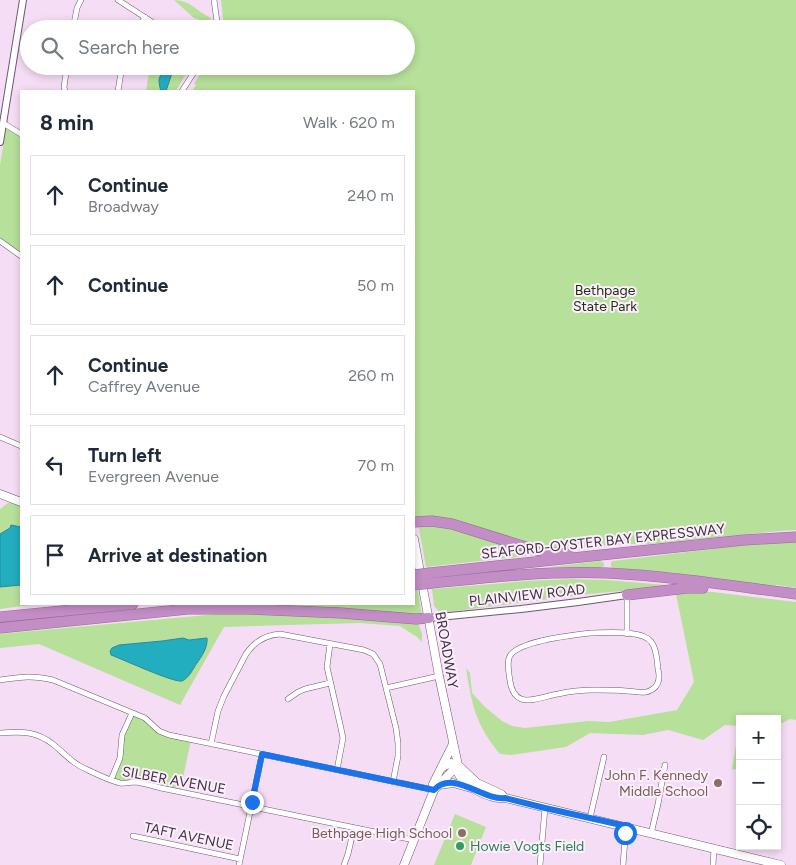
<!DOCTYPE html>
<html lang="en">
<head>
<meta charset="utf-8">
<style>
  body { margin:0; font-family:Figtree,sans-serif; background:#f2f2f3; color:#1f2937 }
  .controls { position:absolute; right:15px; bottom:15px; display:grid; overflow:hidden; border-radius:0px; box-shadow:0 2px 8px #0003 }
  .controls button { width:45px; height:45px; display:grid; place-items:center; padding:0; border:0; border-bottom:1px solid #e0e1e3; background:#fff; color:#1f2937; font:25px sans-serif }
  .stop { position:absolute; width:15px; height:15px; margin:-11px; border:4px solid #1a73e8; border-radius:50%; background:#fff }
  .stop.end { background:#1a73e8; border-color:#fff; box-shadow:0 1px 5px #0008 }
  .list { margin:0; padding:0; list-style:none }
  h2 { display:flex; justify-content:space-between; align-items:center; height:65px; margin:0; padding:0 20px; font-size:21px }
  h2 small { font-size:16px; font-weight:400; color:#747a83 }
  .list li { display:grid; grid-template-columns:32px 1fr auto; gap:15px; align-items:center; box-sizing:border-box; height:80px; margin:0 10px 10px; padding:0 10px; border:1px solid #e0e1e3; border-radius:0px }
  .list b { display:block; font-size:19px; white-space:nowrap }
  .list p { margin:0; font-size:16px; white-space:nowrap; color:#747a83 }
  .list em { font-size:16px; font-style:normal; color:#747a83 }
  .icon { flex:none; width:28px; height:28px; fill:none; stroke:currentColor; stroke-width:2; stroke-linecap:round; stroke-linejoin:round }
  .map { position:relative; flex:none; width:796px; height:865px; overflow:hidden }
  .search { position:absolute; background:#fff; box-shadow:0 2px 8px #0003; left:20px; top:20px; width:395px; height:55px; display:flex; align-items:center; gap:12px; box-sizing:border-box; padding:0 18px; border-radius:28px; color:#747a83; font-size:19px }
  .panel { position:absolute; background:#fff; box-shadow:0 2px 8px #0003; left:20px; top:90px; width:395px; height:515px; border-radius:0px }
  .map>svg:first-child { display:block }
  .green { fill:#b7e09a; fill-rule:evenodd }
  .water { fill:#23aebf; stroke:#2b8998 }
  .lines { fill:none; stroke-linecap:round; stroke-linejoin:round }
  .minor-casing { stroke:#6e596f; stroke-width:6 }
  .tertiary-casing { stroke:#6e596f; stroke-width:8 }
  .secondary-casing { stroke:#6e596f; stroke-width:9 }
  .motorway-casing { stroke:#946e96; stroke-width:11 }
  .minor { stroke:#fff; stroke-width:5 }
  .tertiary { stroke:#fff; stroke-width:6 }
  .secondary { stroke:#fff; stroke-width:8 }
  .motorway { stroke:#c38dc5; stroke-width:10 }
  .motorway-bridge-casing { stroke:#946e96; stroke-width:11; stroke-linecap:butt }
  .motorway-bridge { stroke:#c38dc5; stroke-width:10 }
  .route { stroke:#1a73e8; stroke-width:6 }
  .education-dot { fill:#8d6e63; stroke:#fdeefd; stroke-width:2 }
  .leisure-dot { fill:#2e9e5b; stroke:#fdeefd; stroke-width:2 }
  .labels { text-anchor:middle; stroke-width:4; stroke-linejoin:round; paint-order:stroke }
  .park-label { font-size:14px; fill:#1f3011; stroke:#fdeefd }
  .street-label { font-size:14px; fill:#3e343e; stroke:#fdeefd }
  .education-label { font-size:14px; fill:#785e54; stroke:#fdeefd; text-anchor:end }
  .leisure-label { font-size:14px; fill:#27864d; stroke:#fdeefd; text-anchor:start }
</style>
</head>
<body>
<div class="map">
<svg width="796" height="865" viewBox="0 0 796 865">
  <rect width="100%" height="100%" fill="#f6ddf6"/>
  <!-- green -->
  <path class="green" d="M174,0C190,0 198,12 211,18V29L208,23L194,18Z
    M221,0H796V530L780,531L649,544H625L558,550L414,519V91H192L196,85L194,84L205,66H406V29H224Z
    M150,66H162L163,70L160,79L161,91H146Z
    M171,66H183L187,72L176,91H166L172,70Z
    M6,128L21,137V252L0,238V165Z
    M12,502L21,506V527L11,525L10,528L0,534V509L8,503Z
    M420,525L447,526L534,555L426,567L419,528Z
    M796,541V588L778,585L774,586L680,575L677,573L614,568L611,567V562L613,561L770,542Z
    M600,561L604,563V566L599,568L586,567H551Z
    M572,579L606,580L679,586L631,592L621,591L589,594L440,613L434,606L432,589L527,581Z
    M21,585V604H37L0,609V587Z
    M414,591H418L422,616L279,606L298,604H414Z
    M690,591L713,592L796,602V720L790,719L777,726V719H740V726L725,725L703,740L668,730L643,735L590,733L566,747L511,755L500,754C475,724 472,705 466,668L470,673L472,693L485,707L502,721L512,726L525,728L588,721L609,722L677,710L694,682L676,594Z
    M240,612L418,622L422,634V642L417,637L400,626L360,623L224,627L180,705L39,644L0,648V634ZM183,638L189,640L197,639L207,646C202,655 191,678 181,681C175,682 122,659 111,655L119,645L162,641Z
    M132,713L145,718L159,731L191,740L180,792L111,780L116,769L121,742Z
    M740,737V770L732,769L737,739Z
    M455,814L486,827L471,865H434Z"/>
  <!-- water -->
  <path class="water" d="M162,66H171L173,70L166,91H161C160,88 159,84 159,80C160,75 163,72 162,66Z
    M11,525L21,527V585L0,587V534L10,528Z
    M183,638L189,640L207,638C208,647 202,656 197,663C193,669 189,678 182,681C174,683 122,659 111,655L110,651L112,648L119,645L162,641Z"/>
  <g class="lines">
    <!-- minor casing -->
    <g class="minor-casing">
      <path id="minor" d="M118,0L163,29
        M214,0L218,29
        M73,29L77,8L81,0
        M138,29L145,17
        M65,91L64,87L67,66
        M118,91L122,66
        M182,91L198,66
        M3,123L21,134
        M0,241L21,256
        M0,437L21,446
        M627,595V634
        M590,633C605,633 644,629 652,643C657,650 657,661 658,669C660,677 660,684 653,689C651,690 648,692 646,692C640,693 633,691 627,691C616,690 607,690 596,690C584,690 570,691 558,694C549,695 530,703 521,699C514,696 511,688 510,681C509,674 507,664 509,658C514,641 574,635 590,633Z
        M330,644L327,667L340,724L343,738L337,770
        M0,680C21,677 32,675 53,680L145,718L159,731L169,735L434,790
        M386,688L439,676
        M288,699L298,692L305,689L330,683
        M0,733C21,731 37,731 54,745C66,755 73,764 88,770C98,775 109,780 120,783C125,784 130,782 135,782C144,783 153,786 161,788L414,840
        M211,744L218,711L224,696L246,654C254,642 265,635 280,634L364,650L373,654L380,664L396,728L398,743V756L393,782
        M111,780L120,758L122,735L132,713
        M590,818L604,757
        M651,834L658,804L665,765
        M133,836L240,859
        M239,865L262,754
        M344,865L348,854L354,828
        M540,865L545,808
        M623,865L626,827
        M713,865L714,849"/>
    </g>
    <!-- tertiary casing -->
    <g class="tertiary-casing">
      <path id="tertiary" d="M0,142L23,0
        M429,618L521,609L578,602L627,595"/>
    </g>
    <!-- secondary casing -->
    <g class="secondary-casing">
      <path id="secondary" d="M0,494L21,502
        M414,539L439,676L458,765C458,767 457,771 458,773C463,786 491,800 505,798L781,865
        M443,767L451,763L458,765L477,783L501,794L505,798
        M439,785L453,783L471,788
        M434,790L433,784L453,744
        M404,865L434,790L458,765"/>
    </g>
    <!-- motorway casing -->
    <g class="motorway-casing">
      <path id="motorway" d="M414,522L432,521L452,524L532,549L545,552L568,554
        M430,573L744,540L796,537
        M432,583C490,577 548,571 607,573C670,576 733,586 796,594
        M627,595L687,588H703
        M182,609H248L341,613L416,619L429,618
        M0,617L133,604
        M0,628L188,609"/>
    </g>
    <!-- minor -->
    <use href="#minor" class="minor"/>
    <!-- tertiary -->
    <use href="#tertiary" class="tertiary"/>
    <!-- secondary -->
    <use href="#secondary" class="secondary"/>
    <!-- motorway -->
    <use href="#motorway" class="motorway"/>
    <!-- motorway-bridge casing -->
    <g class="motorway-bridge-casing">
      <path id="motorway-bridge" d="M414,575L430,573
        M414,585L432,583"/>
    </g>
    <!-- motorway-bridge -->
    <use href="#motorway-bridge" class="motorway-bridge"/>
  </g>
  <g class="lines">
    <!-- route -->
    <path class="route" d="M252,802L262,754L434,790C453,769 483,801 505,798L545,808L626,826L625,833"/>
  </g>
  <!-- markers -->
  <g class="education-dot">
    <circle cx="718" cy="783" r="5"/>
    <circle cx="462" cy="833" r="5"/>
  </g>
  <circle class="leisure-dot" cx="460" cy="846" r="5"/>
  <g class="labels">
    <!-- park labels -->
    <g class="park-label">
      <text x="605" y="295">Bethpage<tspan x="605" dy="16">State Park</tspan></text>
    </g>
    <!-- street labels -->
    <g class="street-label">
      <text transform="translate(603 541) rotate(-6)" y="5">SEAFORD-OYSTER BAY EXPRESSWAY</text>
      <text transform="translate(527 595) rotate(-6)" y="5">PLAINVIEW ROAD</text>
      <text transform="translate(447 650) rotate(80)" y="5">BROADWAY</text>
      <text transform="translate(174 780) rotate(10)" y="5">SILBER AVENUE</text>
      <text transform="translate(189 836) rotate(12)" y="5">TAFT AVENUE</text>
    </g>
    <!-- education labels -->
    <g class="education-label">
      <text x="708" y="780">John F. Kennedy<tspan x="708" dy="16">Middle School</tspan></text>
      <text x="452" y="838">Bethpage High School</text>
    </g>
    <!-- leisure labels -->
    <g class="leisure-label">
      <text x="470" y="851">Howie Vogts Field</text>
    </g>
  </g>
</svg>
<div class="controls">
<button>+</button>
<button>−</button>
<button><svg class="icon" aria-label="locate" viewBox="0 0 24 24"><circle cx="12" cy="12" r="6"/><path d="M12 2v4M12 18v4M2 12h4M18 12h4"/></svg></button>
</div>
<div class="stop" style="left:625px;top:833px"></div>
<div class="stop end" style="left:252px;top:802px"></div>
<div class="search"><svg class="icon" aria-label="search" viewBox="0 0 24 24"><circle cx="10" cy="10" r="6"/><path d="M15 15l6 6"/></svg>Search here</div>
<section class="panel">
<h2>8 min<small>Walk · 620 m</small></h2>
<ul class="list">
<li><svg class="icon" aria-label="ahead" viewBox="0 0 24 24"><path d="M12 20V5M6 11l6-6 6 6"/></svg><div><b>Continue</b><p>Broadway</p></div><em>240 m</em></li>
<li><svg class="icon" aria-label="ahead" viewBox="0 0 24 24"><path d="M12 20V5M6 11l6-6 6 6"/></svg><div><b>Continue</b></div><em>50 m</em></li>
<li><svg class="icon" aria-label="ahead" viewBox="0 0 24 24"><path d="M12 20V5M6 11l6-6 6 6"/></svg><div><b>Continue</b><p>Caffrey Avenue</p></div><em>260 m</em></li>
<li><svg class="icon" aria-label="left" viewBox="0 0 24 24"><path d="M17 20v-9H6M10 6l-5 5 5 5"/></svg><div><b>Turn left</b><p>Evergreen Avenue</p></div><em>70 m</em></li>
<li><svg class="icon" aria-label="arrive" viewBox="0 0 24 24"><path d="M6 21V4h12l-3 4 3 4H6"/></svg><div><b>Arrive at destination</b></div></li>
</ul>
</section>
</div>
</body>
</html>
